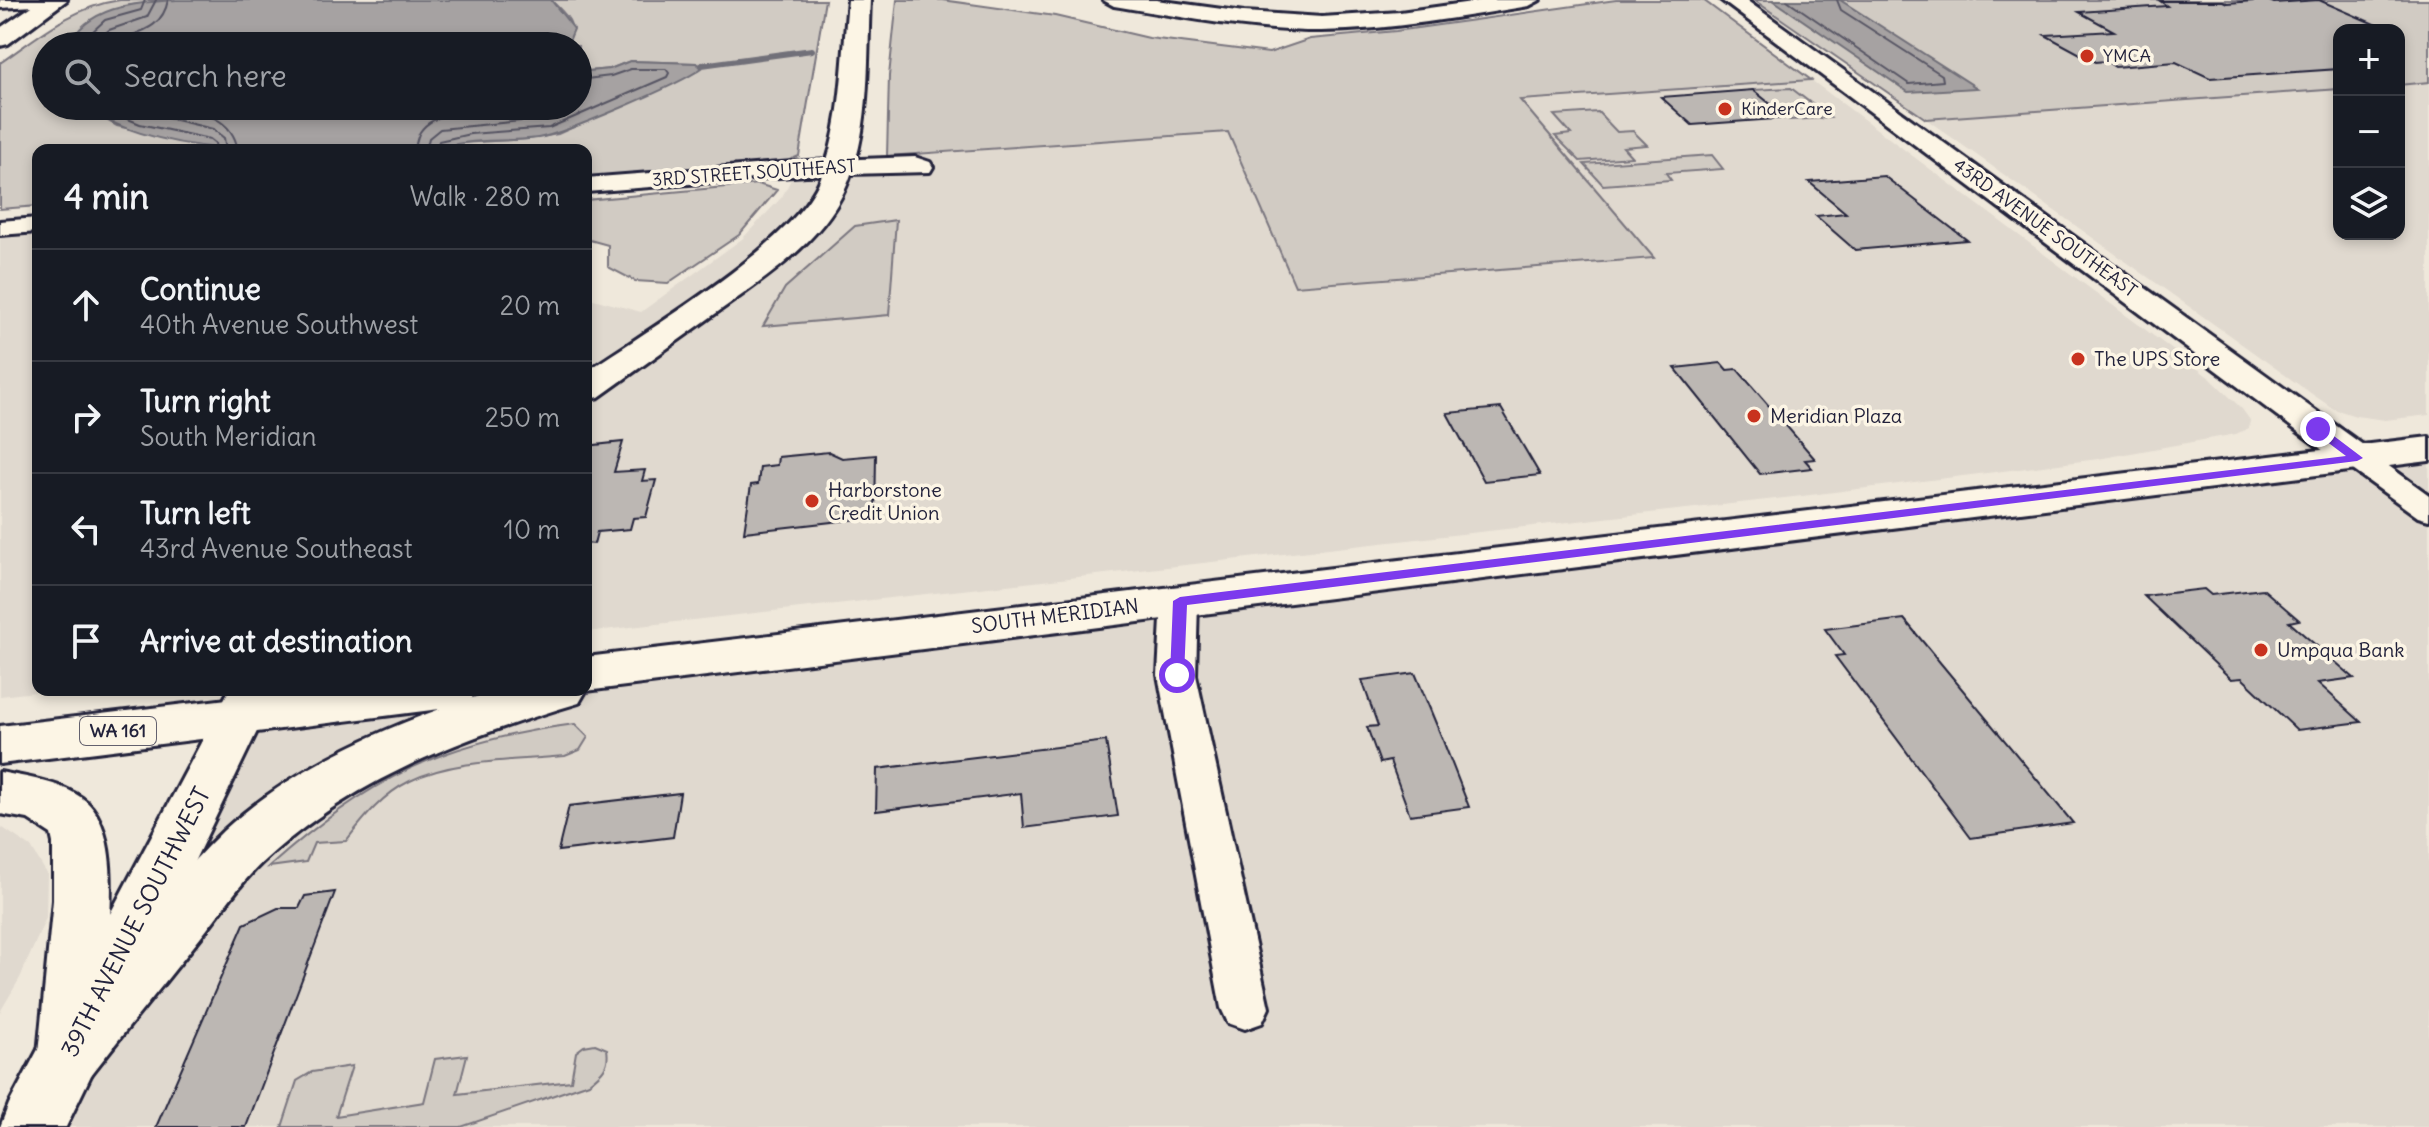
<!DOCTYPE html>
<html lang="en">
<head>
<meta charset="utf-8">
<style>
  body { margin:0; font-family:Delius,sans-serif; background:#242831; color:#f1f3f6 }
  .controls { position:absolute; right:24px; top:24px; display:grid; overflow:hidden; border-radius:16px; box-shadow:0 4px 12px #0003 }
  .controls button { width:72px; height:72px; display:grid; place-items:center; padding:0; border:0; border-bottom:2px solid #363941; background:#171b24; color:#f1f3f6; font:40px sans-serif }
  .stop { position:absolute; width:24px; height:24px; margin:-18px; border:6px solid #7c3aed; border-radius:50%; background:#fff }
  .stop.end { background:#7c3aed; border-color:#fff; box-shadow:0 2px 8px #0008 }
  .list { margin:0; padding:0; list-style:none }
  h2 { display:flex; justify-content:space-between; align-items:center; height:104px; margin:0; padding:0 32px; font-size:34px }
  h2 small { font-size:26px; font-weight:400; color:#9ea1a6 }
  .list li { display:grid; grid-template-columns:52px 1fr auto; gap:24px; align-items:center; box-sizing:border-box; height:112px; padding:0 32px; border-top:2px solid #363941 }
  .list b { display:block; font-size:30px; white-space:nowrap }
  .list p { margin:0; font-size:26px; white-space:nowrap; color:#9ea1a6 }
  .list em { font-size:26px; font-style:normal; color:#9ea1a6 }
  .icon { flex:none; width:44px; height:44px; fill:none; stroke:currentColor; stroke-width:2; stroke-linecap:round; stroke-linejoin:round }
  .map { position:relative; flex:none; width:2429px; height:1127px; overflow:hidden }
  .search { position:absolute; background:#171b24; box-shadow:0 4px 12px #0003; left:32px; top:32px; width:560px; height:88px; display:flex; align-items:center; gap:20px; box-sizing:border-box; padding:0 28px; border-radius:44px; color:#9ea1a6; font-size:30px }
  .panel { position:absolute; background:#171b24; box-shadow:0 4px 12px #0003; left:32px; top:144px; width:560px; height:552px; border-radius:16px }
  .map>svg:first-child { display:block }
  .built { fill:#e0d9cf }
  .green { fill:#d1cbc3; stroke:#7a767f; stroke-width:2 }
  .water { fill:#a6a2a2; stroke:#716f79; stroke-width:2 }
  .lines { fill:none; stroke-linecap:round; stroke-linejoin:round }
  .shore { stroke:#575564; stroke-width:2 }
  .stream { stroke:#716f79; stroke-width:6 }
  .building { fill:#bcb7b3; stroke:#22223b; stroke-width:2 }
  .minor-casing { stroke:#22223b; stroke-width:6 }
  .tertiary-casing { stroke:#22223b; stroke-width:6 }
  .secondary-casing { stroke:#22223b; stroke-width:6 }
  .primary-casing { stroke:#22223b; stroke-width:6 }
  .minor { fill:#fcf5e5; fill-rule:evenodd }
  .tertiary { fill:#fcf5e5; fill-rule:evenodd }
  .secondary { fill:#fcf5e5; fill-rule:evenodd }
  .primary { fill:#fcf5e5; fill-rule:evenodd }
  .route { fill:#7c3aed }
  .poi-dot { fill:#c8321e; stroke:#fcf5e5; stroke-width:3 }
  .labels { text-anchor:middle; stroke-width:7; stroke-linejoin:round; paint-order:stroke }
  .far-poi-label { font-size:18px; fill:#22223b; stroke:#fcf5e5; text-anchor:start }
  .far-street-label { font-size:18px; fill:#22223b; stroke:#fcf5e5 }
  .shield { fill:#fcf5e5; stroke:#63616e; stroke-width:2 }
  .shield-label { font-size:18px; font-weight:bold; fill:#22223b }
  .poi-label { font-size:20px; fill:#22223b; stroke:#fcf5e5; text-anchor:start }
  .street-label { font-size:20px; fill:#22223b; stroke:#fcf5e5 }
  .near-street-label { font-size:24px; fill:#22223b; stroke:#fcf5e5 }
</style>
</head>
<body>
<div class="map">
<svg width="2429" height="1127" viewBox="0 0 2429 1127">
  <rect width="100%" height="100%" fill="#efe8db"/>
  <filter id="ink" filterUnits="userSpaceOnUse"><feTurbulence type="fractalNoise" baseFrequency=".0125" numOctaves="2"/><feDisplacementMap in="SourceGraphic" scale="16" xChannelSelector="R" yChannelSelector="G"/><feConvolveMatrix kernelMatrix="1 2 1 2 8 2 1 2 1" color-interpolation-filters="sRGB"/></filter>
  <g filter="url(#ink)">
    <!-- built -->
    <path class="built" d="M1811,80L2210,378L2242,409L2250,420L2249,428L2236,434L2098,459L1802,496L586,632V297L641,312L742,239L782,197L799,164L1228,132L1295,286L1652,258L1519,100Z
      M2429,82V415L2385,420L2356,416L2334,409L2309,392L1926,119L2339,89V234H2399V85Z
      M38,231V690H53L0,696V234Z
      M2429,449V1127H29L237,716L452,690H586Z
      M0,826L31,847L47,874L46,918L20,978L0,1012Z"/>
    <!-- green -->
    <path class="green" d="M120,0H176L124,6L72,39L68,46H46V106H82L117,126L228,150H38V206L0,209V63C39,36 72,7 120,0Z
      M551,0H825L799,156L785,162L586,177V150H435L460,143L529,139L558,134L698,71L696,63L630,61L610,69L578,72V46H567C578,22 567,17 551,0Z
      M897,0H942L1055,16L1149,38L1269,53L1310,39L1396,31L1616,0H1703L1811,80L1520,100L1654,258L1295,286L1228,132L887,156L889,76Z
      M1754,0H2429V82L2399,85V30H2339V89L1926,119Z
      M1791,88L1830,118L1789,120L1753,90Z
      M1598,112L1617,132L1633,131L1647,145L1623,147L1632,157L1580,161L1555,136L1571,134L1554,115Z
      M1712,155L1723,169L1666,173L1671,180L1603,185L1584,164Z
      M758,184L777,190L739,235L668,283L635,281L608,267V245L586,239V200Z
      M896,220L889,315L763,326L785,288L855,226Z
      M575,724L588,737L580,750L565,756C515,761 455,759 410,781C383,794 364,818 346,841L314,843L306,862L269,867C368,779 442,741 575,724Z
      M595,1044L607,1049C610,1066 602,1073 589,1083L461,1127H282L297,1081L312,1072L352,1066L336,1116L424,1102L435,1059L467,1055L457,1094L571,1081L576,1052L584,1046Z"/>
    <!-- water -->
    <path class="water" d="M176,0H551L574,29L567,46H68C88,5 137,3 176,0Z
      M1773,0H1840L1977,88L1908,92Z
      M630,61L696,63L702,68C681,84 564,134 538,138C503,143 468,137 435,150C329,150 173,167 82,106H578V72L610,69Z"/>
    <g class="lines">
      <!-- shore -->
      <path class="shore" d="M1787,0L1909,84L1943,81L1942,75L1841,10L1837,0
        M77,46L105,20L141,10L145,0
        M90,46L109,30L147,17L156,0
        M107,46C132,32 162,33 168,0
        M97,106L140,124L210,139L215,143L216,150
        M118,106L213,129L224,138L226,150
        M160,106C192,112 231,111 238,150
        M414,150C416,145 417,137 420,132C439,102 513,111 545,106
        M426,150L429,138L440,129L541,119L574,106
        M436,150L439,141L470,134L549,128L667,77L669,73L666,69H631L611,76L578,80"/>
      <!-- stream -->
      <path class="stream" d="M702,65L812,50"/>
    </g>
    <!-- building -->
    <path class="building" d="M2267,0L2274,3L2319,0L2388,30H2337L2339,69L2210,78L2176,62L2115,67L2106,61L2095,62L2045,35L2114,31L2079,12L2167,6L2160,1H2223L2227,3Z
      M1753,90L1788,118L1692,125L1661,97Z
      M1884,176L1967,240L1855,250L1816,216L1846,213L1809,182Z
      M1721,363L1727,370L1737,369L1815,459L1805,460L1812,468L1760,474L1675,368Z
      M1501,408L1540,475L1484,481L1447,413Z
      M623,442L614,472L645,470L642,481L656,480L646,517L633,518L630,529L597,532L594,544L586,543V446Z
      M829,452L842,458L876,455L875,517L744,532L751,485L758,484L760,467L777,465L778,457Z
      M2204,589L2211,595L2263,589L2299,620L2289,622L2354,678L2318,683L2361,722L2297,730L2242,678L2231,679L2144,596Z
      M1904,619L2073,823L1971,838L1835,656L1844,655L1825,629Z
      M1415,673L1442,738L1469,807L1410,815L1390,761L1380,763L1367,727L1378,726L1362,680Z
      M1106,741L1118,816L1024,828L1021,793L876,811L877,769Z
      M680,793L673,837L558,851L569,806Z
      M335,892L246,1127H156L244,924L278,908H299L305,896Z"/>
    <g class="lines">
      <!-- minor casing -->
      <g class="minor-casing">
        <path id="minor" d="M915,157L930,162L933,167L930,172L806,175L586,192V178L806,161Z
          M38,218V232L0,235V221Z
          M2357,449L2368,451L2429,495V520L2418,517L2346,465L2342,458L2346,451Z
          M1180,589L1192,593L1198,601L1196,675L1269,1008L1262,1023L1245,1029L1228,1023L1221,1008L1158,675L1162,601L1168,593Z"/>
      </g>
      <!-- tertiary casing -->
      <g class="tertiary-casing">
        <path id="tertiary" d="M0,0H45L34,6L0,8Z
          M1103,0H1156L1244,12L1322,17L1400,12L1486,0H1540L1529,6C1460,17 1391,30 1321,31C1252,31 1183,17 1114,6Z
          M1721,0H1746L2370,450L2376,458L2370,466L2357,469L2344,466Z"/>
      </g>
      <!-- secondary casing -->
      <g class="secondary-casing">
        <path id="secondary" d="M41,0H67L8,44L0,46V28Z
          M848,0H870C867,59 871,124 849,180C825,243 759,282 708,319C672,345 635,371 599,397L586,400V372C647,330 793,245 820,180C843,124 842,59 848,0Z
          M229,690H277L66,1127H0L9,1104Z"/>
      </g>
      <!-- primary casing -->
      <g class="primary-casing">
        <path id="primary" d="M2429,437V461L586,691L579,703C465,737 357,777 267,858C240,882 220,914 197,942C162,986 126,1030 91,1075L69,1083L47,1075L38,1054L53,900V843L51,834L28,819L0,814V772C27,777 60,782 82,798C123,827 109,920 107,964C145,920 181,871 223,831C284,775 362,737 440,709L0,764V726L302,690H476L472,698L499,690H586V657Z"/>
      </g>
      <!-- minor -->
      <use href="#minor" class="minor"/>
      <!-- tertiary -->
      <use href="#tertiary" class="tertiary"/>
      <!-- secondary -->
      <use href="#secondary" class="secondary"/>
      <!-- primary -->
      <use href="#primary" class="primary"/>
    </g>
  </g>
  <!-- route -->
  <path class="route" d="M2314,427H2322L2363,458L2357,461L1187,605L1184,675L1177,681L1170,675L1173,601L1180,597L2346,456L2314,432Z"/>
  <!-- markers -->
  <g class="poi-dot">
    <circle cx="2087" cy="56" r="8"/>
    <circle cx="1725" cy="109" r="8"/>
    <circle cx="2078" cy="359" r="8"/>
    <circle cx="1754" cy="416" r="8"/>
    <circle cx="812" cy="501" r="8"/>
    <circle cx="2261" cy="650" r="8"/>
  </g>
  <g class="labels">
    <!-- far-poi labels -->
    <g class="far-poi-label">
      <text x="2103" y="62">YMCA</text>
      <text x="1741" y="115">KinderCare</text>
    </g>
    <!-- far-street labels -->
    <g class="far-street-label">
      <text transform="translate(754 173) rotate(-4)" y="6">3RD STREET SOUTHEAST</text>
      <text transform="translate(2045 228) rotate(36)" y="6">43RD AVENUE SOUTHEAST</text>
    </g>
    <!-- shield labels -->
    <rect class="shield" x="80" y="717" width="76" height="28" rx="6"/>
    <g class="shield-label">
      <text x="118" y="737">WA 161</text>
    </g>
    <!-- poi labels -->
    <g class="poi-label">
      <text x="2094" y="366">The UPS Store</text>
      <text x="1770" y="423">Meridian Plaza</text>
      <text x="828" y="497">Harborstone<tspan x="828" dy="23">Credit Union</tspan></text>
      <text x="2277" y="657">Umpqua Bank</text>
    </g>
    <!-- street labels -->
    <g class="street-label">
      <text transform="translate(1055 616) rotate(-7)" y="7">SOUTH MERIDIAN</text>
    </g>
    <!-- near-street labels -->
    <g class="near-street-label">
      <text transform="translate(136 922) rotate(-63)" y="8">39TH AVENUE SOUTHWEST</text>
    </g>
  </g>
</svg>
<div class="controls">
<button>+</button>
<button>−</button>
<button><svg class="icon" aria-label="layers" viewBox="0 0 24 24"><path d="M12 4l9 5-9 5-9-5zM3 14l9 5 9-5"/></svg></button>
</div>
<div class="stop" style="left:1177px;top:675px"></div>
<div class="stop end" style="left:2318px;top:429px"></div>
<div class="search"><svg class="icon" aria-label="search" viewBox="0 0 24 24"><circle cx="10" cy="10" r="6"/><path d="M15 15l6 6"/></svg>Search here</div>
<section class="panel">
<h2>4 min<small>Walk · 280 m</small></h2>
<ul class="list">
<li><svg class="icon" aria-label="ahead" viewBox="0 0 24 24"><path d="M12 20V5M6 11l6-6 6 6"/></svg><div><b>Continue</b><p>40th Avenue Southwest</p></div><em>20 m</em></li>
<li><svg class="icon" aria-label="right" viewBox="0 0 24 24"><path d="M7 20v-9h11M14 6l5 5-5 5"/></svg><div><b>Turn right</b><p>South Meridian</p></div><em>250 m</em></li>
<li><svg class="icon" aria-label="left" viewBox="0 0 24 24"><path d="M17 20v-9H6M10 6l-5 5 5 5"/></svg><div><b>Turn left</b><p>43rd Avenue Southeast</p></div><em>10 m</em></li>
<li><svg class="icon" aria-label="arrive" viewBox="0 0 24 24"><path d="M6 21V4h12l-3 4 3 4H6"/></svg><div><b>Arrive at destination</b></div></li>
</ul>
</section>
</div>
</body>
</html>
